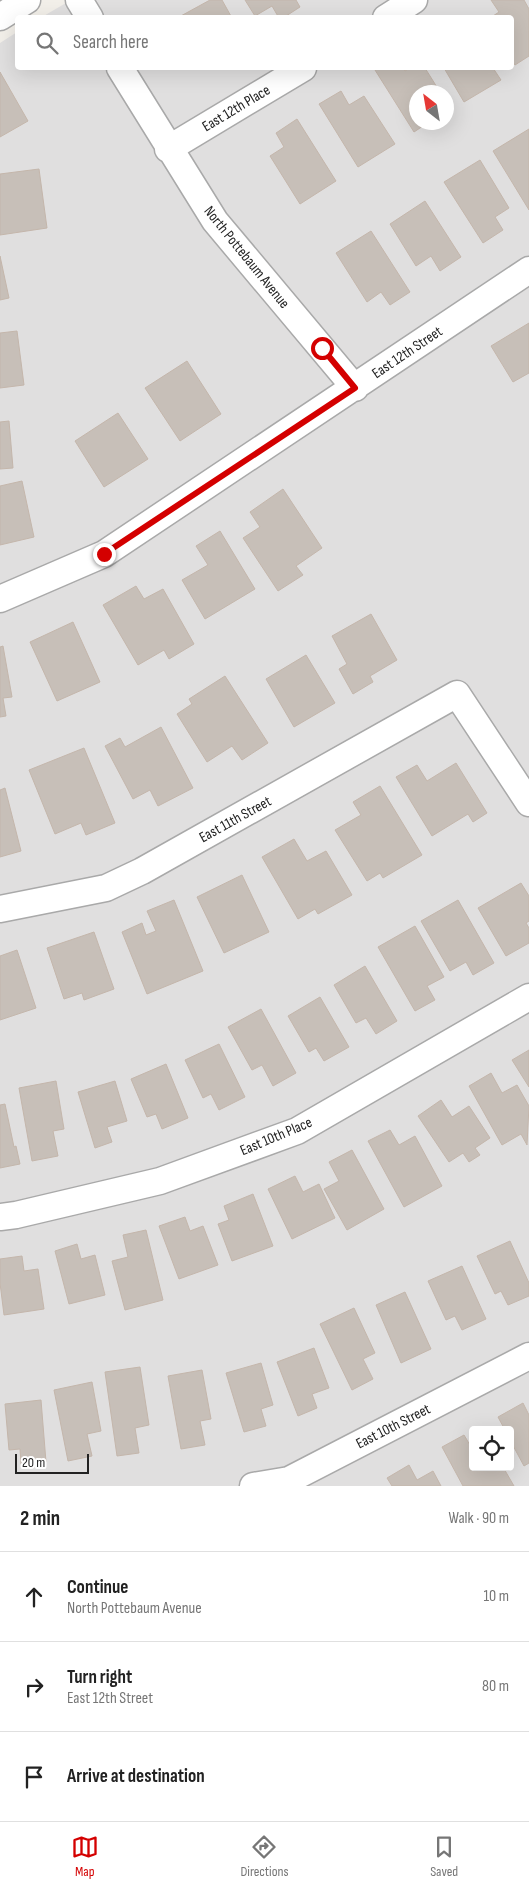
<!DOCTYPE html>
<html lang="en">
<head>
<meta charset="utf-8">
<style>
  body { margin:0; font-family:"Sofia Sans Condensed",sans-serif; background:#f6f6f6; color:#222 }
  .controls { position:absolute; right:15px; bottom:15px; display:grid; overflow:hidden; border-radius:5px; box-shadow:0 5px 20px #0002 }
  .controls button { width:45px; height:45px; display:grid; place-items:center; padding:0; border:0; border-bottom:1px solid #e0e0e0; background:#fff; color:#222; font:25px sans-serif }
  .compass { position:absolute; left:409px; top:85px; width:45px; height:45px; border-radius:50%; background:#fff; box-shadow:0 5px 20px #0002; rotate:329deg }
  .scale { position:absolute; left:15px; bottom:12px; width:74px; box-sizing:border-box; padding-left:5px; border:2px solid #222; border-top:0; font-size:14px; line-height:18px; white-space:nowrap; color:#222; -webkit-text-stroke:4px #fff; paint-order:stroke }
  .stop { position:absolute; width:15px; height:15px; margin:-11px; border:4px solid #d40000; border-radius:50%; background:#fff }
  .stop.end { background:#d40000; border-color:#fff; box-shadow:0 1px 5px #0008 }
  .list { margin:0; padding:0; list-style:none }
  h2 { display:flex; justify-content:space-between; align-items:center; height:65px; margin:0; padding:0 20px; font-size:21px }
  h2 small { font-size:16px; font-weight:400; color:#767676 }
  .list li { display:grid; grid-template-columns:32px 1fr auto; gap:15px; align-items:center; box-sizing:border-box; height:90px; padding:0 20px; border-top:1px solid #e0e0e0 }
  .list b { display:block; font-size:19px; white-space:nowrap }
  .list p { margin:0; font-size:16px; white-space:nowrap; color:#767676 }
  .list em { font-size:16px; font-style:normal; color:#767676 }
  .icon { flex:none; width:28px; height:28px; fill:none; stroke:currentColor; stroke-width:2; stroke-linecap:round; stroke-linejoin:round }
  .map { position:relative; flex:none; width:529px; height:1486px; overflow:hidden }
  .search { position:absolute; background:#fff; box-shadow:0 5px 20px #0002; left:15px; right:15px; top:15px; height:55px; display:flex; align-items:center; gap:12px; box-sizing:border-box; padding:0 18px; border-radius:5px; color:#767676; font-size:19px }
  .sheet { height:335px; background:#fff }
  nav { display:flex; justify-content:space-around; align-items:center; box-sizing:border-box; height:70px; border-top:1px solid #e0e0e0; background:#fff; font-size:14px; color:#767676 }
  nav a { display:grid; justify-items:center; gap:2px }
  nav .on { color:#d40000 }
  .map>svg:first-child { display:block }
  .residential { fill:#e0dfdf; fill-rule:evenodd }
  .building { fill:#c7bfb8; stroke:#c4b6ab }
  .lines { fill:none; stroke-linecap:round; stroke-linejoin:round }
  .minor-casing { stroke:#a9a9a9; stroke-width:29 }
  .minor { stroke:#fff; stroke-width:26 }
  .route { stroke:#d40000; stroke-width:6 }
  .labels { text-anchor:middle; stroke-width:4.5; stroke-linejoin:round; paint-order:stroke }
  .street-label { font-size:15px; fill:#222; stroke:#fff }
</style>
</head>
<body>
<div class="map">
<svg width="529" height="1486" viewBox="0 0 529 1486">
  <rect width="100%" height="100%" fill="#f2efe9"/>
  <!-- residential -->
  <path class="residential" d="M71,0H529V1486H0V43L17,32L18,68H512V18L42,17ZM416,92H446V122H416ZM473,1430H510V1467H473Z"/>
  <!-- building -->
  <path class="building" d="M210,0H222L232,18L179,17Z
    M245,0H296L300,7L283,18H279L272,6L255,16Z
    M491,0H524L529,9V56L515,65L512,60V18H490L499,12Z
    M379,68H403L405,71L410,68H425L440,92H416V122H429L414,132L375,70Z
    M444,68H493L501,80L464,102Z
    M0,72L28,121L0,137Z
    M341,91L349,105L364,96L395,144L358,167L319,104Z
    M297,119L336,181L300,204L270,156L284,147L276,133Z
    M529,129V210L493,151Z
    M480,160L509,208L495,217L503,230L483,243L444,182Z
    M39,169L47,228L0,235V174Z
    M425,201L461,257L440,271L431,256L416,266L390,224Z
    M371,231L410,292L390,305L381,292L367,302L336,253Z
    M0,256L9,298L0,300Z
    M529,323V373L513,382L491,346Z
    M17,331L24,385L0,388V333Z
    M187,361L221,414L180,441L145,388Z
    M118,413L148,459L104,487L75,441Z
    M9,421L13,468L0,469V422Z
    M22,481L34,537L0,545V486Z
    M283,489L322,548L296,566L303,575L278,591L243,538L260,527L250,512Z
    M220,531L255,589L205,619L182,580L208,565L196,546Z
    M136,586L144,599L163,589L194,644L169,659L164,650L138,665L103,605Z
    M371,614L397,660L370,676L373,682L353,694L339,669L347,664L332,636Z
    M73,622L100,682L57,701L30,642Z
    M3,646L12,697L3,698L6,716L0,717V647Z
    M306,655L335,703L294,727L266,679Z
    M225,676L268,743L242,760L232,746L207,762L177,714L192,704L189,699Z
    M161,727L193,788L158,806L150,790L133,799L105,746L120,738L125,747Z
    M84,748L115,823L86,835L81,823L55,834L29,770Z
    M456,763L487,813L473,822L468,814L432,836L396,777L417,765L427,781Z
    M380,786L422,855L383,878L380,873L367,881L335,830L361,815L353,802Z
    M5,788L21,851L0,857V790Z
    M294,839L307,861L326,851L352,895L318,914L315,909L298,919L262,857Z
    M242,875L269,932L224,953L197,897Z
    M521,883L529,896V921L526,923L529,928V943L506,956L478,908Z
    M174,900L203,971L147,994L122,932L142,923L146,935L156,931L147,911Z
    M458,900L494,963L473,975L466,962L450,971L421,921Z
    M415,926L444,977L427,986L435,1000L415,1011L378,947Z
    M94,932L114,989L84,1000L82,993L64,999L47,948Z
    M17,950L36,1008L0,1020V956Z
    M365,966L397,1021L376,1034L366,1018L356,1023L334,985Z
    M320,997L349,1047L324,1061L316,1048L309,1052L288,1016Z
    M261,1009L296,1073L273,1086L262,1065L252,1070L228,1027Z
    M219,1044L245,1097L219,1110L211,1094L203,1098L185,1060Z
    M529,1050V1087L512,1060Z
    M166,1064L188,1118L162,1129L156,1114L147,1117L131,1079Z
    M491,1073L502,1093L517,1085L529,1106L527,1145L521,1134L502,1145L469,1086Z
    M56,1081L64,1129L53,1131L58,1156L32,1161L19,1088Z
    M115,1081L127,1121L107,1127L112,1142L95,1148L78,1092Z
    M441,1100L452,1117L469,1106L490,1138L475,1148L480,1155L469,1162L463,1153L449,1162L418,1116Z
    M5,1104L14,1147L16,1146L20,1164L0,1168V1105Z
    M390,1130L399,1145L415,1136L442,1186L404,1207L368,1141Z
    M352,1150L384,1209L347,1230L324,1189L339,1181L329,1162Z
    M295,1176L303,1192L319,1184L335,1218L292,1239L268,1189Z
    M253,1194L273,1246L232,1261L218,1224L229,1220L224,1206Z
    M185,1217L190,1231L203,1226L218,1265L179,1279L159,1226Z
    M146,1230L163,1300L125,1310L112,1261L128,1257L123,1235Z
    M510,1241L529,1283V1296L508,1305L501,1291L495,1294L477,1256Z
    M77,1244L81,1259L95,1255L105,1295L69,1304L55,1251Z
    M22,1256L24,1271L38,1269L44,1309L4,1315L0,1283V1259Z
    M462,1266L486,1319L462,1330L455,1316L446,1320L428,1281Z
    M405,1292L431,1349L401,1363L376,1305Z
    M354,1308L375,1353L363,1359L373,1379L352,1390L320,1324Z
    M314,1348L329,1388L312,1394L317,1408L298,1416L277,1362Z
    M261,1363L273,1405L261,1409L266,1426L244,1432L226,1373Z
    M140,1367L149,1425L135,1428L139,1453L117,1456L105,1372Z
    M202,1370L211,1419L200,1421L205,1445L181,1449L168,1376Z
    M92,1382L101,1431L87,1434L92,1456L68,1461L54,1390Z
    M41,1400L46,1462L21,1464L20,1449L9,1450L5,1404Z
    M523,1403L529,1415V1463L524,1466L510,1440V1430H505L498,1417Z
    M464,1435L473,1450V1467H503L514,1486H463L442,1447Z
    M409,1465L417,1480L433,1471L441,1486H392L387,1478Z"/>
  <g class="lines">
    <!-- minor casing -->
    <g class="minor-casing">
      <path id="minor" d="M79,0L90,18
        M0,17L27,0
        M386,18L414,0
        M120,68L215,221L355,388
        M168,149L303,68
        M0,599L104,554L529,270
        M0,909L106,888L142,871L457,694L529,803
        M0,1217L16,1215L160,1181L297,1131L529,997
        M253,1486L289,1480L529,1356"/>
    </g>
    <!-- minor -->
    <use href="#minor" class="minor"/>
  </g>
  <g class="lines">
    <!-- route -->
    <path class="route" d="M104,554L355,388L322,348"/>
  </g>
  <g class="labels">
    <!-- street labels -->
    <g class="street-label">
      <text transform="translate(236 108) rotate(-31)" y="5">East 12th Place</text>
      <text transform="translate(247 257) rotate(51)" y="5">North Pottebaum Avenue</text>
      <text transform="translate(407 352) rotate(-34)" y="5">East 12th Street</text>
      <text transform="translate(235 819) rotate(-29)" y="5">East 11th Street</text>
      <text transform="translate(276 1136) rotate(-23)" y="5">East 10th Place</text>
      <text transform="translate(393 1426) rotate(-27)" y="5">East 10th Street</text>
    </g>
  </g>
</svg>
<div class="controls">
<button><svg class="icon" aria-label="locate" viewBox="0 0 24 24"><circle cx="12" cy="12" r="6"/><path d="M12 2v4M12 18v4M2 12h4M18 12h4"/></svg></button>
</div>
<svg class="compass" viewBox="-18 -18 36 36"><path d="M0-13l5 13h-10z" fill="#e53935"/><path d="M0 13l5-13h-10z" fill="#767676"/></svg>
<div class="scale">20 m</div>
<div class="stop" style="left:322px;top:348px"></div>
<div class="stop end" style="left:104px;top:554px"></div>
<div class="search"><svg class="icon" aria-label="search" viewBox="0 0 24 24"><circle cx="10" cy="10" r="6"/><path d="M15 15l6 6"/></svg>Search here</div>
</div>
<section class="sheet">
<h2>2 min<small>Walk · 90 m</small></h2>
<ul class="list">
<li><svg class="icon" aria-label="ahead" viewBox="0 0 24 24"><path d="M12 20V5M6 11l6-6 6 6"/></svg><div><b>Continue</b><p>North Pottebaum Avenue</p></div><em>10 m</em></li>
<li><svg class="icon" aria-label="right" viewBox="0 0 24 24"><path d="M7 20v-9h11M14 6l5 5-5 5"/></svg><div><b>Turn right</b><p>East 12th Street</p></div><em>80 m</em></li>
<li><svg class="icon" aria-label="arrive" viewBox="0 0 24 24"><path d="M6 21V4h12l-3 4 3 4H6"/></svg><div><b>Arrive at destination</b></div></li>
</ul>
</section>
<nav>
<a class="on"><svg class="icon" aria-label="map" viewBox="0 0 24 24"><path d="M3 6l6-2 6 2 6-2v14l-6 2-6-2-6 2zM9 4v14M15 6v14"/></svg>Map</a>
<a><svg class="icon" aria-label="directions" viewBox="0 0 24 24"><path d="M12 3l9 9-9 9-9-9zM9 14v-3h6M13 9l2 2-2 2"/></svg>Directions</a>
<a><svg class="icon" aria-label="saved" viewBox="0 0 24 24"><path d="M7 4h10v16l-5-4-5 4z"/></svg>Saved</a>
</nav>
</body>
</html>
